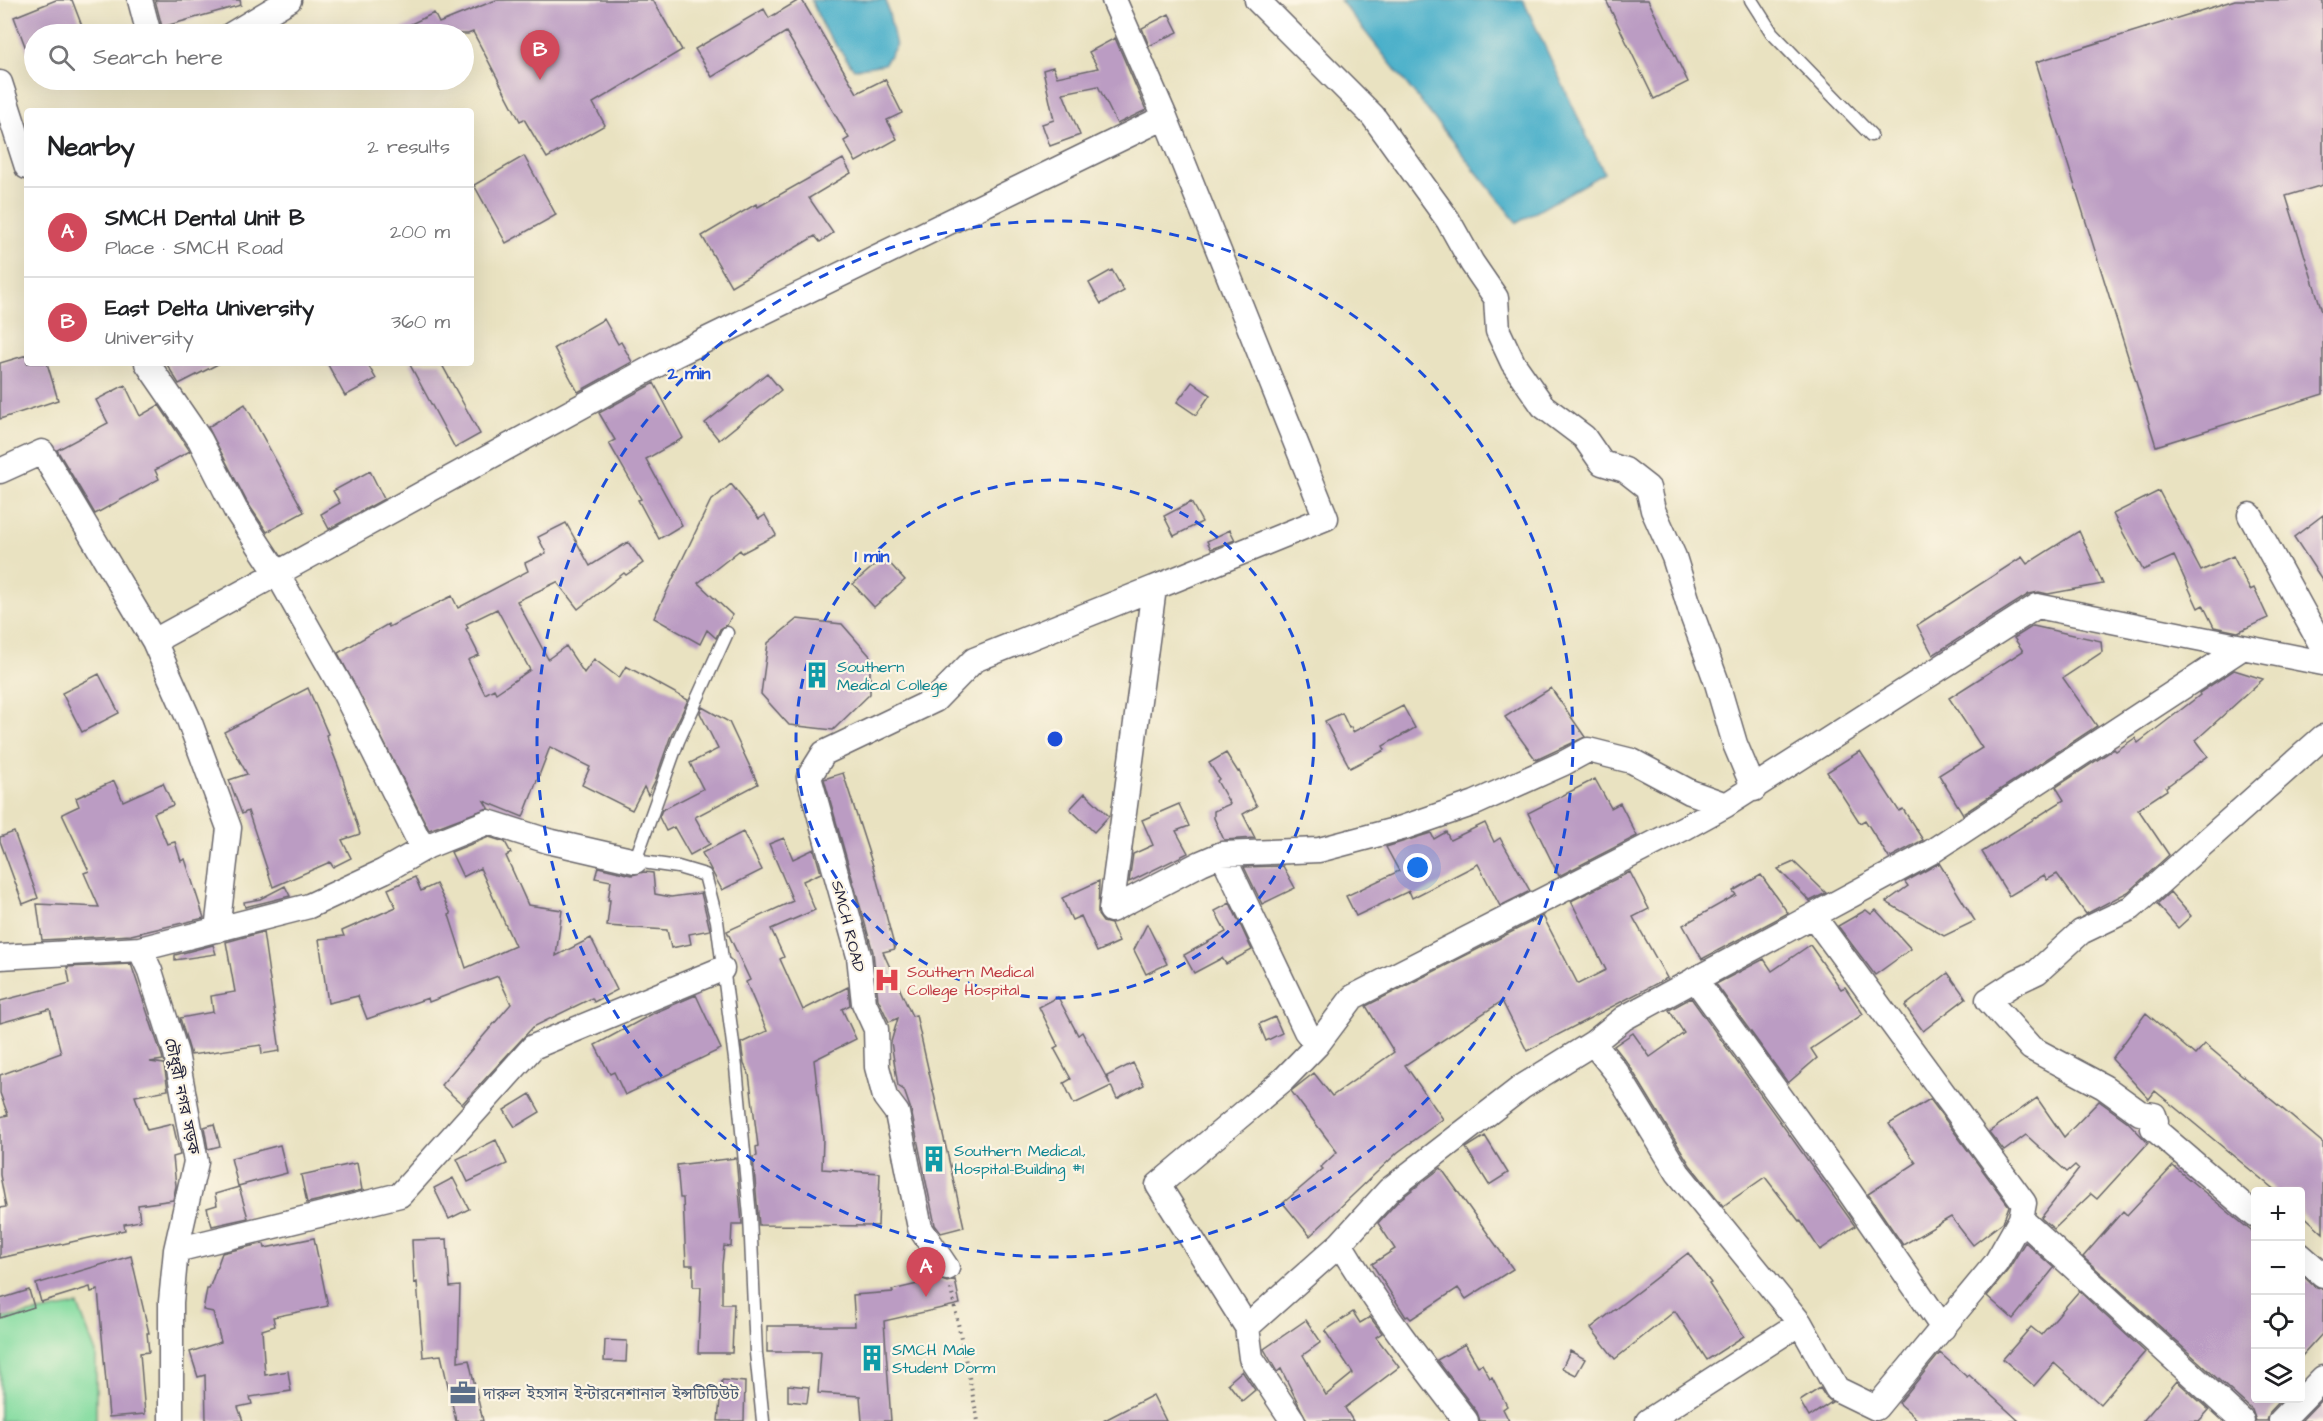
<!DOCTYPE html>
<html lang="en">
<head>
<meta charset="utf-8">
<style>
  body { margin:0; font-family:"Architects Daughter","Noto Sans Bengali",sans-serif; background:#f2f2f2; color:#202124 }
  .controls { position:absolute; right:18px; bottom:18px; display:grid; overflow:hidden; border-radius:6px; box-shadow:0 6px 24px #0002 }
  .controls button { width:54px; height:54px; display:grid; place-items:center; padding:0; border:0; border-bottom:2px solid #e0e0e0; background:#fff; color:#202124; font:30px sans-serif }
  .you { position:absolute; left:1418px; top:868px; width:21px; height:21px; margin:-15px; border:4px solid #fff; border-radius:50%; background:#1a73e8; box-shadow:0 0 0 9px #1a73e833 }
  .badge { display:grid; place-items:center; width:39px; height:39px; border-radius:50%; background:#d1495b; color:#fff; font-size:20px; font-weight:700 }
  .pin { position:absolute; translate:-50% -50px; filter:drop-shadow(0 2px 3px #0008) }
  .pin::after { content:''; position:absolute; top:32px; width:21px; height:18px; background:inherit; clip-path:polygon(0 0,100% 0,50% 100%) }
  .list { margin:0; padding:0; list-style:none }
  h2 { display:flex; justify-content:space-between; align-items:center; height:78px; margin:0; padding:0 24px; font-size:26px }
  h2 small { font-size:20px; font-weight:400; color:#757577 }
  .list li { display:grid; grid-template-columns:39px 1fr auto; gap:18px; align-items:center; box-sizing:border-box; height:90px; padding:0 24px; border-top:2px solid #e0e0e0 }
  .list b { display:block; font-size:22px; white-space:nowrap }
  .list p { margin:0; font-size:20px; white-space:nowrap; color:#757577 }
  .list em { font-size:20px; font-style:normal; color:#757577 }
  .icon { flex:none; width:33px; height:33px; fill:none; stroke:currentColor; stroke-width:2; stroke-linecap:round; stroke-linejoin:round }
  .map { position:relative; flex:none; width:2323px; height:1421px; overflow:hidden }
  .search { position:absolute; background:#fff; box-shadow:0 6px 24px #0002; left:24px; top:24px; width:450px; height:66px; display:flex; align-items:center; gap:15px; box-sizing:border-box; padding:0 21px; border-radius:33px; color:#757577; font-size:22px }
  .panel { position:absolute; background:#fff; box-shadow:0 6px 24px #0002; left:24px; top:108px; width:450px; height:258px; border-radius:6px }
  .map>svg:first-child { display:block }
  .green { fill:#84dca0; stroke:#537f6e; stroke-width:1.5 }
  .water { fill:#4bb0ca; stroke:#366982; stroke-width:1.5 }
  .building { fill:#bb9cc3; fill-rule:evenodd }
  .lines { fill:none; stroke-linecap:round; stroke-linejoin:round }
  .lane-casing { stroke:#68656a; stroke-width:15 }
  .street-casing { stroke:#68656a; stroke-width:27 }
  .path { stroke:#68656a; stroke-width:4; stroke-dasharray:1.5 4.5; stroke-linecap:butt }
  .lane { stroke:#fff; stroke-width:12 }
  .street { stroke:#fff; stroke-width:24 }
  .ring { fill:none; stroke:#1d4ed8; stroke-width:3; stroke-dasharray:10 8 }
  .labels { text-anchor:middle; stroke-width:4.5; stroke-linejoin:round; paint-order:stroke }
  .culture-label { font-size:16px; fill:#0d838f; stroke:#fcf5e5; text-anchor:start }
  .street-label { font-size:16px; fill:#22223b; stroke:#fcf5e5 }
  .health-label { font-size:16px; fill:#be3a42; stroke:#fcf5e5; text-anchor:start }
  .service-label { font-size:16px; fill:#4e5e75; stroke:#fcf5e5; text-anchor:start }
  .centre { fill:#1d4ed8; stroke:#fcf5e5; stroke-width:3 }
  .ring-label { font-size:18px; text-anchor:middle; font-weight:bold; fill:#1d4ed8; stroke:#fcf5e5; stroke-width:4.5; stroke-linejoin:round; paint-order:stroke }
</style>
</head>
<body>
<div class="map">
<svg width="2323" height="1421" viewBox="0 0 2323 1421">
  <rect width="100%" height="100%" fill="#fcf5e5"/>
  <filter id="ink" filterUnits="userSpaceOnUse"><feTurbulence type="fractalNoise" baseFrequency=".0167" numOctaves="2"/><feDisplacementMap in="SourceGraphic" scale="12" xChannelSelector="R" yChannelSelector="G"/><feConvolveMatrix kernelMatrix="1 2 1 2 8 2 1 2 1" color-interpolation-filters="sRGB"/></filter>
  <filter id="wash" filterUnits="userSpaceOnUse"><feTurbulence type="fractalNoise" baseFrequency=".008" numOctaves="4" result="noise"/><feDisplacementMap in="SourceGraphic" scale="24" xChannelSelector="R" yChannelSelector="G"/><feGaussianBlur stdDeviation="1.35" result="paint"/><feColorMatrix in="noise" values="0 0 0 0 0 0 0 0 0 0 0 0 0 0 0 0 0 1.4 0 .05"/><feComposite in="paint" operator="in"/></filter>
  <g filter="url(#wash)">
    <rect width="100%" height="100%" fill="#e9e2c1"/>
    <!-- green -->
    <path class="green" d="M78,1305L96,1353V1421H0V1319Z"/>
    <!-- water -->
    <path class="water" d="M811,0H886L896,46L884,64L854,69L825,30Z
      M1340,0H1523L1604,173L1517,223Z"/>
    <g id="blocks">
      <!-- building -->
      <path class="building" d="M56,0H72L85,34H34L33,67L14,17Z
        M155,0H240L241,5L162,27Z
        M496,0H653L682,50L593,103L605,125L547,158L524,119L520,121L473,32L468,34H390L434,13L439,23Z
        M799,0H802L857,93L885,79L902,113L887,120L897,139L856,162L844,141L849,138L786,32L712,77L695,49L764,9L769,18Z
        M1606,0H1648L1688,82L1654,99Z
        M2235,0H2323V185L2286,196L2323,314V394L2156,446L2036,62Z
        M1169,14L1178,32L1149,46L1142,28Z
        M1115,38L1146,110L1117,124L1098,86L1063,93L1080,135L1050,146L1042,124L1054,120L1043,70L1053,67L1057,77L1098,68L1089,52Z
        M524,156L556,215L506,243L474,185Z
        M843,159L851,173L809,198L833,233L820,242L815,236L731,286L702,236L756,204L758,207Z
        M1112,270L1124,291L1101,304L1089,283Z
        M604,319L618,344L621,342L632,362L578,392L554,348Z
        M27,355V363H47L58,400L0,419V363Z
        M166,363H220L179,384Z
        M327,363H367L376,379L345,396Z
        M409,363H441L480,434L455,448Z
        M767,373L781,390L719,440L705,423Z
        M1192,382L1210,395L1196,415L1177,402Z
        M654,383L683,438L646,459L682,525L659,539L638,500L641,499L609,443L615,440L599,413Z
        M125,385L140,416L159,405L190,451L155,470L159,479L95,514L57,450L108,423L96,400Z
        M245,404L304,512L267,532L247,502L208,427Z
        M370,471L384,499L329,529L321,514L340,503L333,491Z
        M731,484L759,519L765,515L776,535L742,553L740,550L698,583L732,615L727,625L720,629L716,638L707,630L700,644L654,618L710,502Z
        M2159,491L2201,571L2233,556L2250,590L2254,588L2268,618L2238,632L2214,627L2203,605L2198,608L2174,556L2143,570L2113,514Z
        M1191,502L1202,522L1174,536L1164,516Z
        M2323,515V581L2294,537Z
        M566,523L590,566L628,542L643,563L626,575L624,573L578,609L557,582L517,601L548,659L566,646L584,673L594,659L619,678L626,666L688,700L670,738L655,781L648,795L644,787L632,810L582,785L590,767L550,747L523,817L484,801L488,808L429,830L338,653L388,624L389,627L452,596L458,608L528,571L525,563L546,553L538,537ZM497,609L530,670L496,693L494,689L485,694L468,660L479,655L466,629L468,628L466,624Z
        M1230,530L1235,540L1211,549L1207,541Z
        M2079,531L2103,584L2048,594L2039,592L2029,594L1933,655L1917,625L2022,557L2027,564Z
        M884,557L905,580L874,607L853,584Z
        M797,619L842,624L870,656V694L833,730L789,725L761,694L768,643Z
        M2033,626L2101,641L2102,652L2063,678L2097,726L1963,814L1939,775L1982,748L1949,698L2023,651L2014,638Z
        M2234,670L2263,679L2196,740L2208,756L2166,787L2167,790L2138,809L2169,855L2128,892L2086,914L2057,874L2047,880L2044,875L2009,896L1982,852L2064,800L2056,787L2114,749L2116,751L2135,738L2138,743L2200,695L2199,693Z
        M99,674L119,713L82,732L62,693Z
        M308,688L328,734L326,735L342,776L360,834L342,840L351,858L333,867L330,862L273,887L248,811L242,814L229,780L247,774L224,732Z
        M1551,688L1585,737L1536,760L1505,717Z
        M1403,706L1415,728L1383,746L1385,750L1350,768L1325,721L1342,713L1349,728L1351,727L1353,732Z
        M702,707L729,722L758,784L695,817L710,844L690,855L674,827L666,831L659,817L662,810L703,789L690,763L718,749L700,713Z
        M1860,751L1899,811L1903,809L1923,840L1889,858L1865,820L1860,823L1827,772Z
        M1226,753L1238,772L1239,771L1255,803L1257,806L1243,814L1255,838L1224,840L1214,818V811L1230,804L1217,781L1219,779L1209,763Z
        M843,773L874,869L895,949L883,952L912,1016L916,1015L964,1227L941,1233L935,1225L911,1110L904,1090L898,1086L891,1042L898,1018L889,1022L878,999L873,952L824,779Z
        M1595,779L1611,808L1620,803L1637,836L1559,876L1528,813Z
        M114,781L123,801L163,783L173,805L154,813L167,844L175,842L181,861L185,859L204,918L131,935L42,940L37,904L99,907L84,873L89,871L62,814L79,806L76,798Z
        M1085,793L1109,816L1094,832L1070,809Z
        M1179,804L1189,826L1176,831L1188,853L1129,882L1133,854L1153,845L1142,820Z
        M1485,823L1494,842L1500,838L1530,891L1500,906L1478,864L1412,898L1409,891L1356,916L1346,896L1399,871L1386,847L1431,833L1434,839L1446,832L1450,840Z
        M14,832L38,898L23,904L0,841V837Z
        M743,832L762,870L722,890L702,853Z
        M489,837L505,842L511,853L506,856L528,905L562,910L556,956L591,938L617,990L594,1002L592,998L533,1027L462,1104L441,1085L511,1004L498,976L429,1002L428,998L367,1019L358,996L328,1003L319,939L344,936L342,931L396,907L388,889L415,877L421,891L436,884L451,914L449,915L466,968L515,946L480,868L463,877L451,852Z
        M784,838L793,859L814,849L821,873L803,881L815,910L771,929L784,957L780,959L803,1010L848,987L850,1005L842,1009L856,1039L814,1060L823,1138L822,1169L880,1173L878,1226L759,1225L753,1157L757,1156L756,1147L758,1146L749,1074L744,1064L741,1043L767,1031L746,982L750,980L727,931L793,901L769,844Z
        M1794,862L1826,893L1810,901L1778,869Z
        M1939,863L1975,921L1944,936L1886,902L1908,886L1905,882Z
        M1283,866L1295,888L1262,904L1244,867Z
        M598,867L632,875L644,872L653,873L655,894L671,897L701,893L710,930L689,934L691,944L671,948L667,930L607,926L610,900H608L611,881L595,878Z
        M1630,872L1649,909L1633,917L1667,978L1527,1051L1502,1001L1405,1065L1443,1119L1398,1152L1310,1236L1283,1203L1323,1169L1321,1167L1337,1152L1291,1091L1314,1073L1332,1096L1394,1052L1366,1006L1543,916L1578,984L1606,970L1571,901Z
        M1761,875L1788,913L1702,959L1683,925L1736,895L1733,891Z
        M1099,881L1098,915L1103,922L1111,924L1119,942L1097,952L1081,916L1072,920L1062,898Z
        M285,886L290,896L245,907L244,902L260,899Z
        M2170,892L2191,916L2178,928L2157,904Z
        M1230,903L1252,950L1226,964L1222,958L1194,973L1184,955L1226,932L1215,911Z
        M1866,910L1871,914L1876,910L1911,949L1875,975L1838,926Z
        M1147,924L1167,964L1146,974L1134,950Z
        M263,932L280,1051L262,1054L261,1045L191,1055L180,1018L213,1012L211,996L235,992L226,942Z
        M213,945L216,954L175,960V955Z
        M1810,945L1841,989L1845,987L1863,1014L1811,1049L1817,1058L1788,1083L1716,984L1764,959L1772,971Z
        M131,964L162,1056L163,1060L150,1062L164,1064L168,1090L135,1096L147,1130L173,1124L180,1155L173,1157L176,1186L173,1200L138,1205L140,1221L124,1224L125,1230L0,1258V1208L6,1207L0,1175V1117L8,1115L0,1093V1075L61,1053L50,1009L0,1023V1001L70,983L67,967Z
        M1948,973L1966,998L1923,1031L1905,1006Z
        M696,995L721,1049L625,1095L614,1072L610,1074L595,1045L654,1013Z
        M1058,997L1078,1035L1082,1032L1110,1084L1107,1076L1133,1063L1144,1085L1117,1099L1111,1086L1074,1104L1064,1083L1071,1079L1054,1048L1058,1046L1039,1007Z
        M1691,998L1855,1226L1820,1250L1800,1220L1799,1221L1765,1177L1723,1206L1690,1165L1629,1065L1614,1046L1633,1033L1650,1057L1684,1033L1669,1010Z
        M2146,1013L2195,1055L2205,1044L2323,1143V1233L2301,1213V1191H2276L2155,1091L2149,1099L2112,1059Z
        M1275,1017L1282,1033L1266,1041L1259,1024Z
        M530,1094L540,1112L515,1127L504,1110Z
        M2037,1098L2064,1137L2099,1101L2128,1122L2148,1143L2097,1199L2091,1194L2054,1229L2041,1218L2079,1169L2075,1165L2067,1172L2026,1135L2004,1151L1989,1132Z
        M1930,1099L2009,1206L2003,1222L1973,1245L1951,1217L1903,1245L1868,1194L1916,1163L1889,1124Z
        M214,1124L220,1146L208,1149L204,1127Z
        M1485,1136L1508,1173L1489,1185L1466,1148Z
        M496,1140L507,1164L468,1182L457,1159Z
        M280,1145L287,1173L238,1186L231,1158Z
        M736,1158L742,1224H732L731,1247L724,1246L722,1265V1304H734L732,1353H698L701,1287H693V1265H686L683,1198H680L677,1165Z
        M357,1163L362,1190L307,1203L301,1175Z
        M2173,1166L2256,1235V1398H2283L2270,1412L2267,1421H2256L2252,1410L2083,1257L2123,1211L2127,1215Z
        M1441,1168L1513,1269L1466,1299L1458,1288L1411,1319L1408,1316L1406,1317L1372,1264L1395,1249L1378,1223L1399,1200Z
        M453,1178L469,1209L449,1219L434,1188Z
        M239,1187L248,1218L212,1226L207,1208L217,1205L215,1194Z
        M314,1238L328,1306L273,1317L275,1326L262,1330L265,1375L288,1371L291,1391L250,1397L252,1404L238,1407L243,1421H206L205,1375L198,1377L190,1352L221,1342L213,1312L203,1310L207,1289H209L222,1253L256,1245L264,1244L265,1248Z
        M447,1239L450,1287L460,1286L458,1362L469,1360L483,1421H456L441,1355L423,1357L417,1282L414,1283L412,1240Z
        M2025,1242L2054,1268L2013,1319L1987,1296L2008,1270Z
        M1688,1253L1711,1283L1709,1284L1744,1336L1707,1360L1675,1311L1615,1359L1591,1328Z
        M131,1256L149,1333H147L149,1352L140,1353L145,1414L109,1417L98,1290L91,1292L90,1287L41,1302L36,1284Z
        M2301,1274L2314,1286L2323,1289V1333L2301,1357Z
        M939,1279L947,1282L955,1280L960,1304L884,1321L891,1421H862L860,1396L818,1393L821,1352H767V1326H855L853,1295L893,1292L892,1290Z
        M29,1290L34,1307L0,1318V1299Z
        M2079,1291L2145,1352L2100,1404L2054,1363L2034,1386L2003,1359L2031,1327L2041,1335Z
        M1353,1312L1360,1323L1370,1317L1382,1333L1376,1337L1399,1367L1345,1408L1353,1421H1307L1281,1369L1277,1372L1264,1349L1306,1320L1321,1342L1303,1355L1326,1395L1353,1373L1325,1331Z
        M605,1340L627,1341L626,1362L604,1361Z
        M1465,1344L1478,1366L1482,1364L1490,1378L1492,1377L1507,1406L1503,1409L1509,1421H1480L1477,1412L1437,1360Z
        M1570,1351L1585,1359L1576,1375L1562,1368Z
        M1940,1353L1967,1377L1969,1375L2019,1421H1919L1899,1403Z
        M1242,1371L1255,1390L1242,1401L1228,1383Z
        M722,1380L745,1382L744,1421H718Z
        M2177,1381L2209,1410L2199,1421H2143Z
        M788,1385L809,1387L807,1403L788,1401Z
        M1820,1388L1825,1396L1832,1402L1809,1417L1800,1401Z
        M1153,1395L1166,1421H1103Z
        M2323,1398V1421H2301Z"/>
    </g>
  </g>
  <g filter="url(#ink)">
    <use href="#blocks" fill-opacity="0" stroke="#68656a" stroke-width="1.5"/>
    <g class="lines">
      <!-- lane casing -->
      <g class="lane-casing">
        <path id="lane" d="M1751,0L1772,33L1871,135
          M727,633L678,741L635,861L678,867L705,875L717,921L736,1067L750,1216L756,1353L763,1421"/>
      </g>
      <!-- street casing -->
      <g class="street-casing">
        <path id="street" d="M140,0L149,34
          M1114,0L1165,117L1326,518L1154,588L1111,910L1201,863L1222,854L1319,850L1402,828L1475,803L1564,763L1588,750L1632,761L1690,792L1726,805
          M1257,0L1373,116L1448,220L1472,263L1496,298L1498,331L1513,363L1543,406L1584,437L1602,463L1625,470L1648,488L1653,510L1674,557L1691,612L1717,683L1735,744L1754,789
          M232,34L289,0
          M0,83L27,167
          M147,363L200,440L235,509L277,573L343,690L423,849
          M0,471L42,452L154,641L189,720L229,828L217,930
          M2250,515L2323,648
          M154,641L675,355L1165,117
          M1222,854L1306,1031L1317,1045
          M1814,917L2024,1203L2021,1219L2242,1421
          M140,949L150,971L176,1053L196,1162L176,1250L171,1302V1421
          M0,957L140,949L309,906L384,871L428,846L488,822L548,841L635,861
          M1695,979L1848,1190L1943,1328
          M1593,1043L1617,1073L1678,1173L1800,1323L1837,1389L1876,1408L1996,1263L2021,1219
          M2256,1216L2153,1128L2156,1121L2154,1115L2140,1113L2104,1087L2031,1048L1988,1000L2016,982L2037,972L2081,932L2131,908L2323,737
          M1340,1244C1377,1306 1421,1363 1466,1421
          M176,1250L400,1195L533,1047L722,969
          M2300,1255L2323,1275
          M947,1268L920,1228L897,1113L885,1097L877,1067L876,1029L864,1003L859,956L809,777L824,753L935,700L974,660L1154,588
          M1247,1327L1158,1185L1284,1079L1317,1045L1353,997L1686,827L1726,805L2037,606L2323,663
          M1293,1421L1251,1358L1247,1327L1340,1244L1389,1190L1522,1087L1593,1043L1624,1018L1931,852L2242,648
          M1648,1421L1800,1323
          M2281,1421L2323,1378"/>
      </g>
      <!-- path -->
      <path class="path" d="M951,1289L978,1421"/>
      <!-- lane -->
      <use href="#lane" class="lane"/>
      <!-- street -->
      <use href="#street" class="street"/>
    </g>
  </g>
  <!-- distance rings -->
  <g class="ring">
    <circle cx="1055" cy="739" r="259"/>
    <circle cx="1055" cy="739" r="518"/>
  </g>
  <!-- icons -->
  <defs>
    <g id="building-bare" transform="scale(2.07)"><path d="M-4-6H4V6H1V3H-1V6H-4ZM-2.5-4.3h1.7v1.8h-1.7ZM.8-4.3h1.7v1.8H.8ZM-2.5-1h1.7V.8h-1.7ZM.8-1h1.7V.8H.8Z" fill="#0f9aa8" stroke="#fcf5e5" stroke-width="2.5" paint-order="stroke"/></g>
    <g id="hospital-bare" transform="scale(2.07)"><path d="M-5-5h3v3.5h4V-5h3V5h-3V1.5h-4V5h-3Z" fill="#e0444e" stroke="#fcf5e5" stroke-width="2.5" paint-order="stroke"/></g>
    <g id="office-bare" transform="scale(2.07)"><path d="M-6-3h4V-5.5h4V-3h4V5H-6ZM-1-4.5V-3h2v-1.5ZM-6 0V1H6V0Z" fill="#5c6f8a" stroke="#fcf5e5" stroke-width="2.5" paint-order="stroke"/></g>
  </defs>
  <g fill-rule="evenodd">
    <use href="#building-bare" x="817" y="675"/>
    <use href="#hospital-bare" x="887" y="980"/>
    <use href="#building-bare" x="934" y="1159"/>
    <use href="#building-bare" x="872" y="1358"/>
    <use href="#office-bare" x="463" y="1393"/>
  </g>
  <g class="labels">
    <!-- culture labels -->
    <g class="culture-label">
      <text x="837" y="672">Southern<tspan x="837" dy="18">Medical College</tspan></text>
      <text x="954" y="1156">Southern Medical.,<tspan x="954" dy="18">Hospital-Building #1</tspan></text>
      <text x="892" y="1355">SMCH Male<tspan x="892" dy="18">Student Dorm</tspan></text>
    </g>
    <!-- street labels -->
    <g class="street-label">
      <text transform="translate(849 926) rotate(76)" y="6">SMCH ROAD</text>
      <text transform="translate(183 1096) rotate(78)" y="6">চৌধুরী নগর সড়ক</text>
    </g>
    <!-- health labels -->
    <g class="health-label">
      <text x="907" y="977">Southern Medical<tspan x="907" dy="18">College Hospital</tspan></text>
    </g>
    <!-- service labels -->
    <g class="service-label">
      <text x="483" y="1399">দারুল ইহসান ইন্টারনেশানাল ইন্সটিটিউট</text>
    </g>
  </g>
  <circle cx="1055" cy="739" r="9" class="centre"/>
  <g class="ring-label">
    <text x="689" y="379">2 min</text>
    <text x="872" y="562">1 min</text>
  </g>
</svg>
<div class="controls">
<button>+</button>
<button>−</button>
<button><svg class="icon" aria-label="locate" viewBox="0 0 24 24"><circle cx="12" cy="12" r="6"/><path d="M12 2v4M12 18v4M2 12h4M18 12h4"/></svg></button>
<button><svg class="icon" aria-label="layers" viewBox="0 0 24 24"><path d="M12 4l9 5-9 5-9-5zM3 14l9 5 9-5"/></svg></button>
</div>
<div class="you"></div>
<div class="pin badge" style="left:926px;top:1297px">A</div>
<div class="pin badge" style="left:540px;top:80px">B</div>
<div class="search"><svg class="icon" aria-label="search" viewBox="0 0 24 24"><circle cx="10" cy="10" r="6"/><path d="M15 15l6 6"/></svg>Search here</div>
<section class="panel">
<h2>Nearby<small>2 results</small></h2>
<ul class="list">
<li><span class="badge">A</span><div><b>SMCH Dental Unit B</b><p>Place · SMCH Road</p></div><em>200 m</em></li>
<li><span class="badge">B</span><div><b>East Delta University</b><p>University</p></div><em>360 m</em></li>
</ul>
</section>
</div>
</body>
</html>
